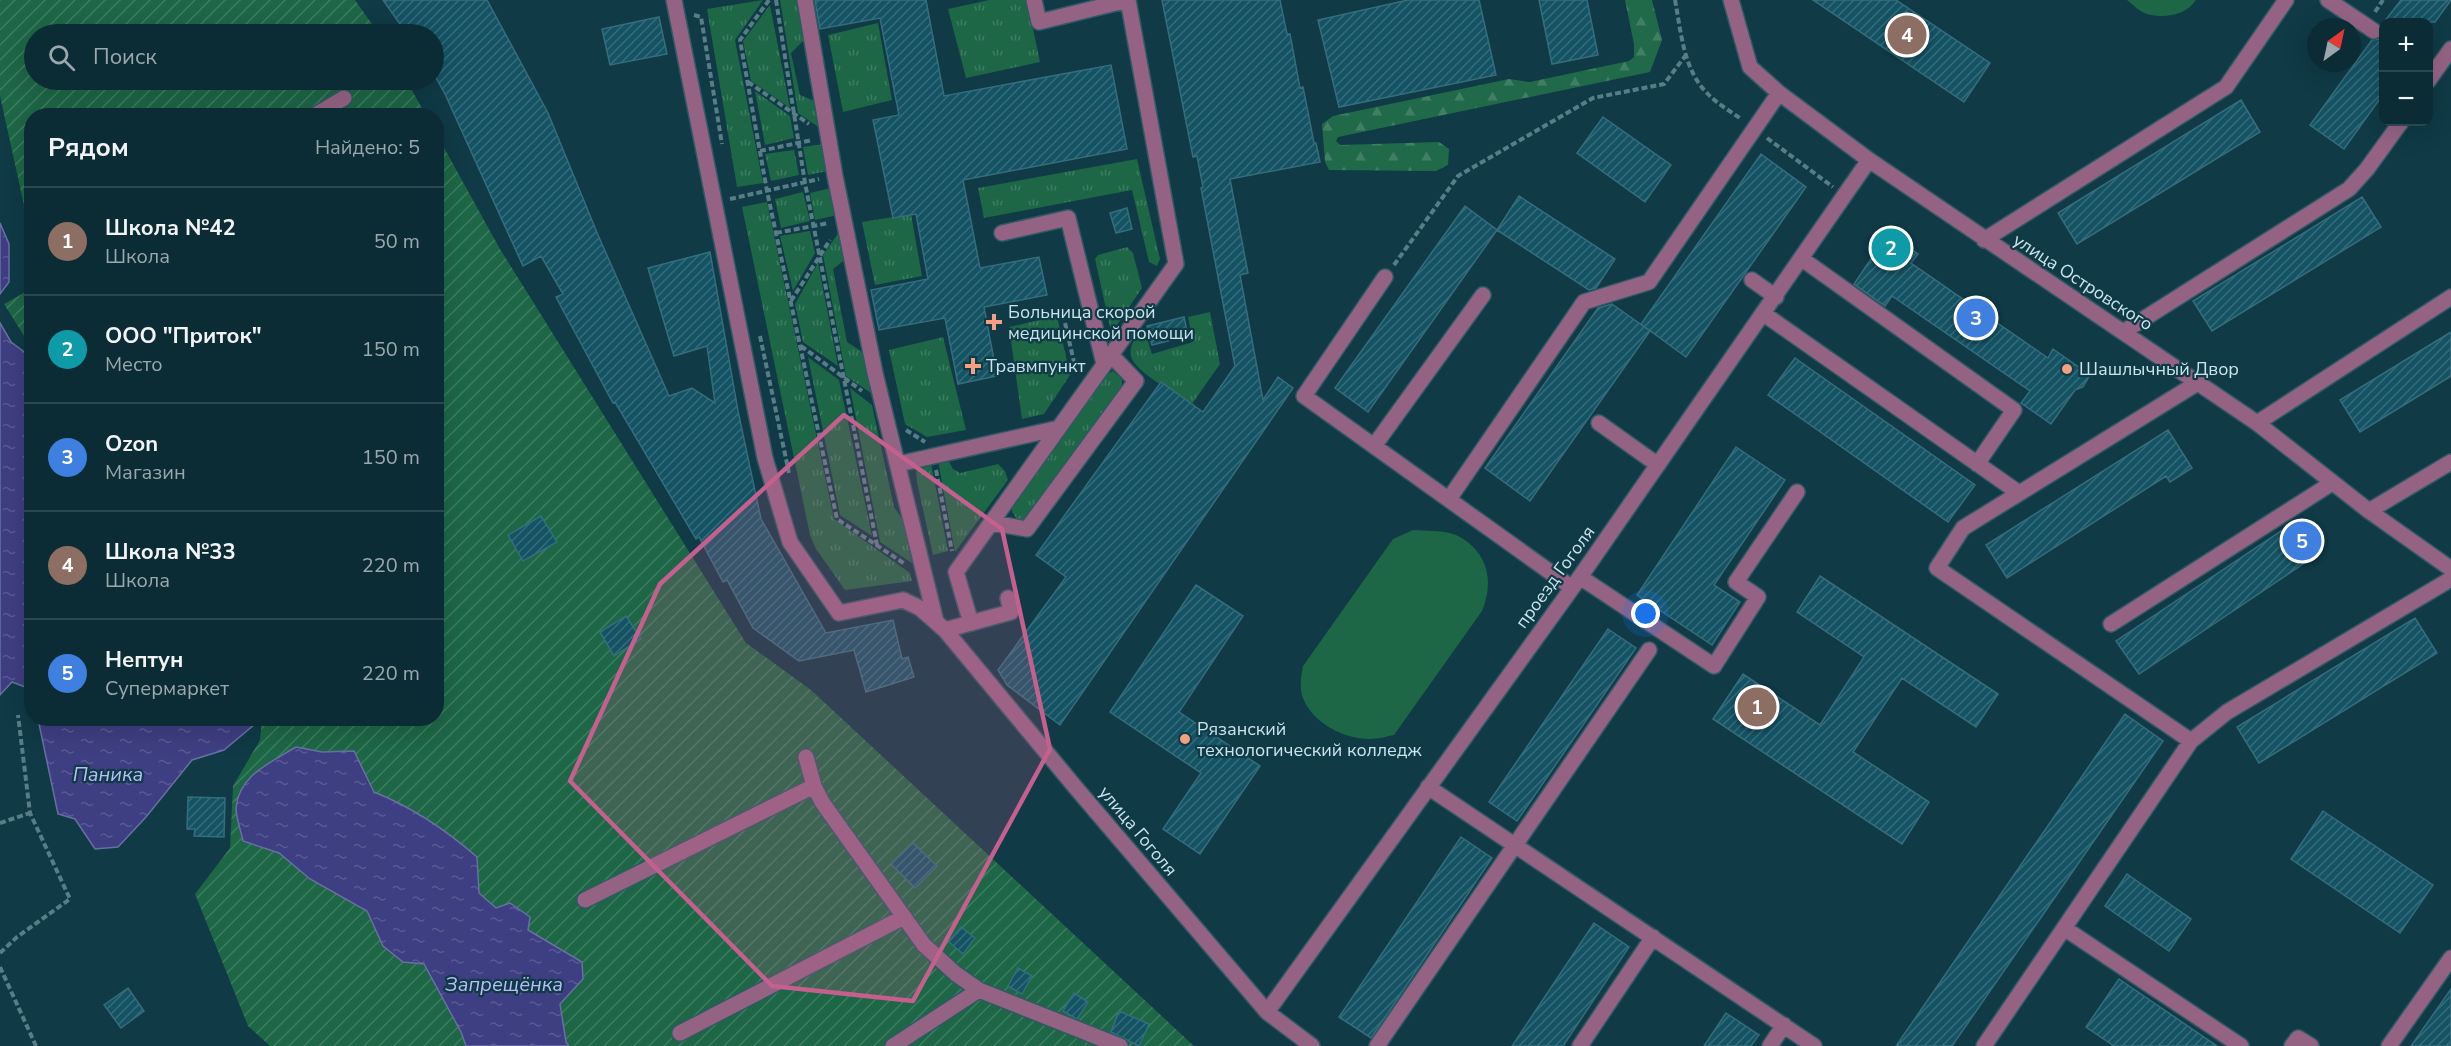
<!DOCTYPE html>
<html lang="ru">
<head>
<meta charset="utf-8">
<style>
  body { margin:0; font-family:"Nunito Sans",sans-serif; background:#14343c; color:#f1f3f6 }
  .controls { position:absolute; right:18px; top:18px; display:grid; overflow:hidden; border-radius:12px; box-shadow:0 6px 24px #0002 }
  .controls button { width:54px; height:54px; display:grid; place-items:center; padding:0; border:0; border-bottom:2px solid #2b484f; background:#0b2c34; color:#f1f3f6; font:30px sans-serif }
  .compass { position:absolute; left:2307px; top:18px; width:54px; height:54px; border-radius:50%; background:#0b2c34; box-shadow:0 6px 24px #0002; rotate:33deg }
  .you { position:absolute; left:1646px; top:614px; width:21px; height:21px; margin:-15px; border:4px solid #fff; border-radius:50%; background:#1a73e8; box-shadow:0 0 0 9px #1a73e833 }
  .badge { display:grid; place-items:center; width:39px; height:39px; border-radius:50%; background:#bca0f2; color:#fff; font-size:20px; font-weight:700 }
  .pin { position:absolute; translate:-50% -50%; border:3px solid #fff; box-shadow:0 2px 6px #0006 }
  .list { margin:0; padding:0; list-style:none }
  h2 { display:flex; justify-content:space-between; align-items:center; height:78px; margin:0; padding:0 24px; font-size:26px }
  h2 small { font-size:20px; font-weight:400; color:#9aa7ac }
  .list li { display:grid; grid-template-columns:39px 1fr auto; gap:18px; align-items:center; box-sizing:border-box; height:108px; padding:0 24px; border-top:2px solid #2b484f }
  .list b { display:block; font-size:22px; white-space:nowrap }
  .list p { margin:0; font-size:20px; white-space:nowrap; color:#9aa7ac }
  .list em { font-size:20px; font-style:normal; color:#9aa7ac }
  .icon { flex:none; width:33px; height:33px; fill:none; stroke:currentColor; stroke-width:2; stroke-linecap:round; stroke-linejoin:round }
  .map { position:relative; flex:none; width:2451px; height:1046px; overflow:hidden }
  .search { position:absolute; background:#0b2c34; box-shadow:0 6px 24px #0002; left:24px; top:24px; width:420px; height:66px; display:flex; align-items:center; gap:15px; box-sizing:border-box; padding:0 21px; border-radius:33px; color:#9aa7ac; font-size:22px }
  .panel { position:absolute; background:#0b2c34; box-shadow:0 6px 24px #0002; left:24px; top:108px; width:420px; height:618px; border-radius:24px }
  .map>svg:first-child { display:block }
  .grass { fill:url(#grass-tufts) }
  .forest { fill:url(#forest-firs) }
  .park { fill:#1d6646 }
  .garden { fill:url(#garden-furrows) }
  .water { fill:url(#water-ripples); stroke:#6870a2; stroke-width:1.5 }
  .building { fill:url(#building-hatch); stroke:#366d7d; stroke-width:1.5 }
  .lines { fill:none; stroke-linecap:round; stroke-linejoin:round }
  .minor-casing { stroke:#305964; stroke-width:18 }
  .path { stroke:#587d87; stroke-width:4; stroke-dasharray:6 3; stroke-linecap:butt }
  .minor { stroke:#946384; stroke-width:15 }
  .marked { fill:#c45f8e; fill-opacity:0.2; stroke:#c45f8e; stroke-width:4.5; stroke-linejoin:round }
  .poi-dot { fill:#f3a082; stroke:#0f3a46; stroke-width:2 }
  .labels { text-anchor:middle; stroke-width:4.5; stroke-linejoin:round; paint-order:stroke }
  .street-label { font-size:18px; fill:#c9e4ed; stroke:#0f3a46 }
  .poi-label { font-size:18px; fill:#c9e4ed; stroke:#0f3a46; text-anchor:start }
  .water-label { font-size:20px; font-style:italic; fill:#b8bdf9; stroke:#0f3a46 }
</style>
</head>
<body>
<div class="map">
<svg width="2451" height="1046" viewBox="0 0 2451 1046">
  <defs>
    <pattern id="grass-tufts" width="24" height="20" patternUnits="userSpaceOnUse" patternTransform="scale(1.5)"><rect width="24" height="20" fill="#1d6646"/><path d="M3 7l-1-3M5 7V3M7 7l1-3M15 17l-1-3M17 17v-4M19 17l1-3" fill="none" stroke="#3c7c61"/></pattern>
    <pattern id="forest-firs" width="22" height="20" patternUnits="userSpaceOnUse" patternTransform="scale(1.5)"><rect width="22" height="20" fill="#216a49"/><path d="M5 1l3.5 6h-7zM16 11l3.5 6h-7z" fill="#407f64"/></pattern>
    <pattern id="garden-furrows" width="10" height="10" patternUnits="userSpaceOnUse" patternTransform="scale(1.5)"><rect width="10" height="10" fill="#1d6646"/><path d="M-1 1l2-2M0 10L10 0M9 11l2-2" fill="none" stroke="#3c7c61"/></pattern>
    <pattern id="water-ripples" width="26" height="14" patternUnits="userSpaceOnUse" patternTransform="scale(1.5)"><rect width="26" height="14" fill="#3e3e82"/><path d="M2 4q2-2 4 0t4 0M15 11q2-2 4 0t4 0" fill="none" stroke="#595a94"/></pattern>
    <pattern id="building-hatch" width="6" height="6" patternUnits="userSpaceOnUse" patternTransform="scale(1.5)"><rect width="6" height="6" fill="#145364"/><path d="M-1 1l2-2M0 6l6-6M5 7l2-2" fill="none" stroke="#356c7a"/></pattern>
  </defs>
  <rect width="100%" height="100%" fill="#0f3a46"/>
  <!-- grass -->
  <path class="grass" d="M763,0L735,40L763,183L737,187L707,9Z
    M780,0H798L804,40L791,53L800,95L817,102L823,130L798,113Z
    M989,0H1027L1040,62L966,78L948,9Z
    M770,5L790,108L751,81L743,41Z
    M878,23L892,100L843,112L828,35Z
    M755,91L790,116L794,138L765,145Z
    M824,144L828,171L808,175L803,147Z
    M794,150L799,175L771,181L765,154Z
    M1137,159L1160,259L1157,266L1149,262L1132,190L984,218L978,188Z
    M831,188L837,215L815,220L810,193Z
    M803,192L810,221L781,228L775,199Z
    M767,202L834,519L910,573L912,581L845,590L816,549L810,535L742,207Z
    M911,214L922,276L875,285L862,222Z
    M810,231L815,253L793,291L780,236Z
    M839,232L846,259L833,269L847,342L864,353L871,393L846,376L823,255Z
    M1127,247L1133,253L1142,288L1115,328L1110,327L1095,259L1098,255Z
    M818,263L838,366L803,342L795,304Z
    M1210,312L1220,364L1192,404C1178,395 1133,371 1131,356C1129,348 1134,340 1138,333L1145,332L1152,354L1193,342L1188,317Z
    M1057,316L1070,375L1044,414L1022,419L1009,327Z
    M943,337L966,430L927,437L905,424L889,350Z
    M808,357L839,380L872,536L840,515Z
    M1113,371L1122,379V387L1029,516L1024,520L1017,519L1012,512V504L1105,375Z
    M850,388L872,405L894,507L902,519L912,563L880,542Z
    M948,460L953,469L960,473L998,464L1005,471L1008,480L955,552L938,461Z
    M931,463L948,551L933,555L917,482L916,471L923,464Z"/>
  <!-- forest -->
  <path class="forest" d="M1625,0H1652L1662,40L1650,72L1338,137L1336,141L1340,145L1439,142L1449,149L1448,165L1436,171L1329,170L1325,162L1322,124L1333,116L1509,79L1530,82L1629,61L1634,57V44Z"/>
  <!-- park -->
  <path class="park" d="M2127,0H2196C2186,15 2165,19 2147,14C2140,12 2133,5 2127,0Z
    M1413,530C1426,531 1444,530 1456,535C1487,550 1495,580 1482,611L1394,735C1387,736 1379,739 1371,739C1346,740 1312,723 1303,698C1299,688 1301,677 1303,666L1393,539Z"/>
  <!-- garden -->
  <path class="garden" d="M0,0H355L379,34H34V80H406L426,115L32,116L31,237L0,96Z
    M437,135L500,249L746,643L811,690L1194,1046H270L248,1026L195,894L230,848L233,786L260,740L262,719L436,718Z
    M31,289V347L4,304Z"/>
  <!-- water -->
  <path class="water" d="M0,223L9,244V282L0,294Z
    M0,323L11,342L31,357V698L28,688L12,682L0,695Z
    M38,719L261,718V719L224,750L192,760L146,817L118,847L95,849L75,819L58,814Z
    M296,747L322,752L354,751L374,792C412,807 446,830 477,857L479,893L496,908L510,903L530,917L528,930L582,962L583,979L560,1004L566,1042L569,1046H466L461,1032L424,964L403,962L383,946L367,911L310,879L279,853L243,841C241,831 236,818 236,808C239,775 270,763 296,747Z"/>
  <!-- building -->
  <path class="building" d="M383,0H487L548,113L598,235L669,396L692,388L715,403L707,346L674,356L648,268L710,252L738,411L761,519L826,633L893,620L902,659L908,657L914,677L866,692L854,650L799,661L753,628L727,580L723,582L699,537L696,539L615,402L613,403L556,297L563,294L541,256L523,266L445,94L434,74V34H407Z
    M815,0H926L944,96L1111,65L1127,149L963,180L980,268L1039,257L1047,295L984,307L997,376L958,384L945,318L879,330L871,290L928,279L916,214L893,218L873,120L899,115L880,18L820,29Z
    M1162,0H1280L1287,34H1290L1300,88L1303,87L1314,143H1316L1320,162L1230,179L1248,273L1240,275L1263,400L1278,377L1293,388L1060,725L1007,685L998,670L1066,577L1036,555L1161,382L1203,412L1235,366L1201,188L1203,187L1197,156L1193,157Z
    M1408,0H1479L1496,75L1339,107L1318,20Z
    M1539,0H1587L1598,55L1552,64Z
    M1813,0H1896L1990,63L1964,102Z
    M2401,0H2451L2435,22H2384Z
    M659,17L667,54L610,65L602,29Z
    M2384,33V93L2344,149L2310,125L2372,40L2379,39Z
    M2241,100L2260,132L2077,244L2058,213Z
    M1603,117L1671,165L1645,202L1577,153Z
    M1761,154L1806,187L1686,357L1641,324Z
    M1519,196L1615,259L1596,288L1589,290L1497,230Z
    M2362,197L2381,227L2212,331L2193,301Z
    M1465,206L1497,230L1368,412L1335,388Z
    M1127,208L1132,229L1116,233L1110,213Z
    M1882,229L1918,254L1911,263L2048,358L2053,349L2090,375L2083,387L2075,390L2051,424L2021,403L2030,391L1892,296L1885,306L1854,284L1875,253L1872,243Z
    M1612,304L1650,331L1530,501L1485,468L1598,308Z
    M1184,317L1188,336L1152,345L1147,326Z
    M2451,332V376L2360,432L2340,400Z
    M1795,358L1975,485L1948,522L1768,395Z
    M2168,430L2192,468L2170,482L2166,476L2007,578L1986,545Z
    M1736,447L1785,480L1714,585L1740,602L1712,645L1637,595Z
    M541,516L557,542L523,561L508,535Z
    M2296,521L2318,554L2139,674L2116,641Z
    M1820,576L1998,694L1976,727L1902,678L1853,752L1929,802L1902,844L1713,719L1743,674L1820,725L1864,657L1797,612Z
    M1196,585L1243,616L1179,712L1260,766L1200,854L1163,829L1201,773L1110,712Z
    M626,616L641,639L614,656L600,632Z
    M2415,618L2437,653L2259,763L2237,727Z
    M1608,629L1636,648L1517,821L1489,802Z
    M2125,714L2163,741L1952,1046H1896Z
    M188,797L225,798L224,837L194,836L195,829H187Z
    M2323,811L2433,885L2400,933L2291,859Z
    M1461,837L1492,858L1371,1038L1339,1017Z
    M913,843L937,866L915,888L891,864Z
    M2127,874L2191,919L2169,951L2105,906Z
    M1594,923L1629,947L1563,1046H1512Z
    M961,927L975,938L963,954L949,942Z
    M1018,968L1032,976L1022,994L1008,986Z
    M2119,979L2217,1046H2114L2086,1027Z
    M128,988L144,1011L121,1028L104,1005Z
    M2451,989V1046H2411Z
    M1074,993L1088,1002L1077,1019L1063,1011Z
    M1119,1011L1149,1024L1139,1046L1111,1032Z
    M1726,1013L1759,1035L1751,1046H1704Z"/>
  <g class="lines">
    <!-- minor casing -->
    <g class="minor-casing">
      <path id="minor" d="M674,0L765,458L790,542L839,613L903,600L920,608L945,630L1011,612L1008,598
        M805,0L835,176L875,373L936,622
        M1034,0L1039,22L1128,0
        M1731,0L1750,67L1779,93L1869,160L2257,423L2369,511L2451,569
        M2328,0L2374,31
        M2428,81L2451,49
        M314,116L344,98
        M1002,233L1068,218L1104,364
        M1984,240L2226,87L2286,0
        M1802,259L2014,410L1977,464
        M1385,277L1304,396L1571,587
        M1752,280L1776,297
        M1764,314L2019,493
        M2123,332L2349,189L2367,169L2401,122
        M1599,423L1658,465
        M2257,423L2451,297
        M1374,446L1483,295
        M898,464L1059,428
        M1449,499L1584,302L1649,282L1779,93
        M2369,511L2451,462
        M992,523L1027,529L1136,381L1111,355
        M1580,577L1714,666L1758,597L1736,582L1797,492
        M971,623L956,572L1176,264L1128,0
        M2111,624L2332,483
        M945,630L1076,788L1267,1012L1312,1046
        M2191,741L2227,712L2451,579
        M806,757L814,786L822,802L924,945L956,974L979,990L1120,1046
        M1428,787L1814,1046
        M585,900L814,786
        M2064,928L2241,1046
        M1267,1012L1580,577L1869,160
        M680,1033L904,917
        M893,1046L979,990
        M1377,1046L1649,650
        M1580,1046L1653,937
        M1770,1046L1784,1025
        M1984,1046L2191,741L1937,568L1963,528L2199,382
        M2292,1046L2298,1038L2311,1046
        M2389,1046L2451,958"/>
    </g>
    <!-- path -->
    <path class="path" d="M769,0L740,40L767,191L837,519L905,564
      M776,0L805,183L877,545
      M1675,0C1681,31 1683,69 1707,93C1716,103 1730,111 1741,119
      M2375,12L2383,0
      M694,15L701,17L722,144
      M748,82L809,124
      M1767,138L1833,187
      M760,151L812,140
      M730,199L819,179
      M776,233L829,223
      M1394,265L1458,176L1593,98L1664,84L1686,55
      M791,301L830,240
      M1065,323L1077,375
      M760,336L789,473
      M801,346L862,391
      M906,430L925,442
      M936,470L952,551
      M0,823L30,813
      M0,953L17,937L70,899L30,813L18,715
      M0,967L36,1046"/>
    <!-- minor -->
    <use href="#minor" class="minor"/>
  </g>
  <!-- marked area -->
  <path class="marked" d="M844,415L1002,529L1050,749L913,1001L772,986L570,781L660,584Z"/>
  <!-- markers -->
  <g class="poi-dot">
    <path d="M991 313h6v6h6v6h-6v6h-6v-6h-6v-6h6z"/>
    <path d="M970 357h6v6h6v6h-6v6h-6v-6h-6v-6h6z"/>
    <circle cx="2067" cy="369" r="6"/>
    <circle cx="1185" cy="739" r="6"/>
  </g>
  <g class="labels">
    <!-- street labels -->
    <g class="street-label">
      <text transform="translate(2083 282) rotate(33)" y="6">улица Островского</text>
      <text transform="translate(1555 577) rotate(-54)" y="6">проезд Гоголя</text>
      <text transform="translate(1138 831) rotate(50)" y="6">улица Гоголя</text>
    </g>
    <!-- poi labels -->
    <g class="poi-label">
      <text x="1008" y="318">Больница скорой<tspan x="1008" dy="21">медицинской помощи</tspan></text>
      <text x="986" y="372">Травмпункт</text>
      <text x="2079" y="375">Шашлычный Двор</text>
      <text x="1197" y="735">Рязанский<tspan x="1197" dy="21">технологический колледж</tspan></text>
    </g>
    <!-- water labels -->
    <g class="water-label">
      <text x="108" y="781">Паника</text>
      <text x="504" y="991">Запрещёнка</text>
    </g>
  </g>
</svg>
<div class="controls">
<button>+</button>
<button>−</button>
</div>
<svg class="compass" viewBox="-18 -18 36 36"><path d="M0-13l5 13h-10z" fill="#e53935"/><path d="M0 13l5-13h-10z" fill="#9aa7ac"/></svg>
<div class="you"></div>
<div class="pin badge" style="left:1757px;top:707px;background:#8d6e63">1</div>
<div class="pin badge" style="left:1891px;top:248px;background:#0f9aa8">2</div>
<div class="pin badge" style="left:1976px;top:318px;background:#3f7fe0">3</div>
<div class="pin badge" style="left:1907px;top:35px;background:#8d6e63">4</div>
<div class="pin badge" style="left:2302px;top:541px;background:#3f7fe0">5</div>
<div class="search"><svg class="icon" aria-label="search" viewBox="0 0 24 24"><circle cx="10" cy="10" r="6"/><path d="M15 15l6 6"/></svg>Поиск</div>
<section class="panel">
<h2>Рядом<small>Найдено: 5</small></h2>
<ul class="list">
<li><span class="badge" style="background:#8d6e63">1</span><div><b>Школа №42</b><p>Школа</p></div><em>50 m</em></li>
<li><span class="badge" style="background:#0f9aa8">2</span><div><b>ООО &quot;Приток&quot;</b><p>Место</p></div><em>150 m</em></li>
<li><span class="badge" style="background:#3f7fe0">3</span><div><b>Ozon</b><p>Магазин</p></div><em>150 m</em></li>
<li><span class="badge" style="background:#8d6e63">4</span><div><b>Школа №33</b><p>Школа</p></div><em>220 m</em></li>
<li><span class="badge" style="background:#3f7fe0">5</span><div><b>Нептун</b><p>Супермаркет</p></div><em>220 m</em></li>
</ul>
</section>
</div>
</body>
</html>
